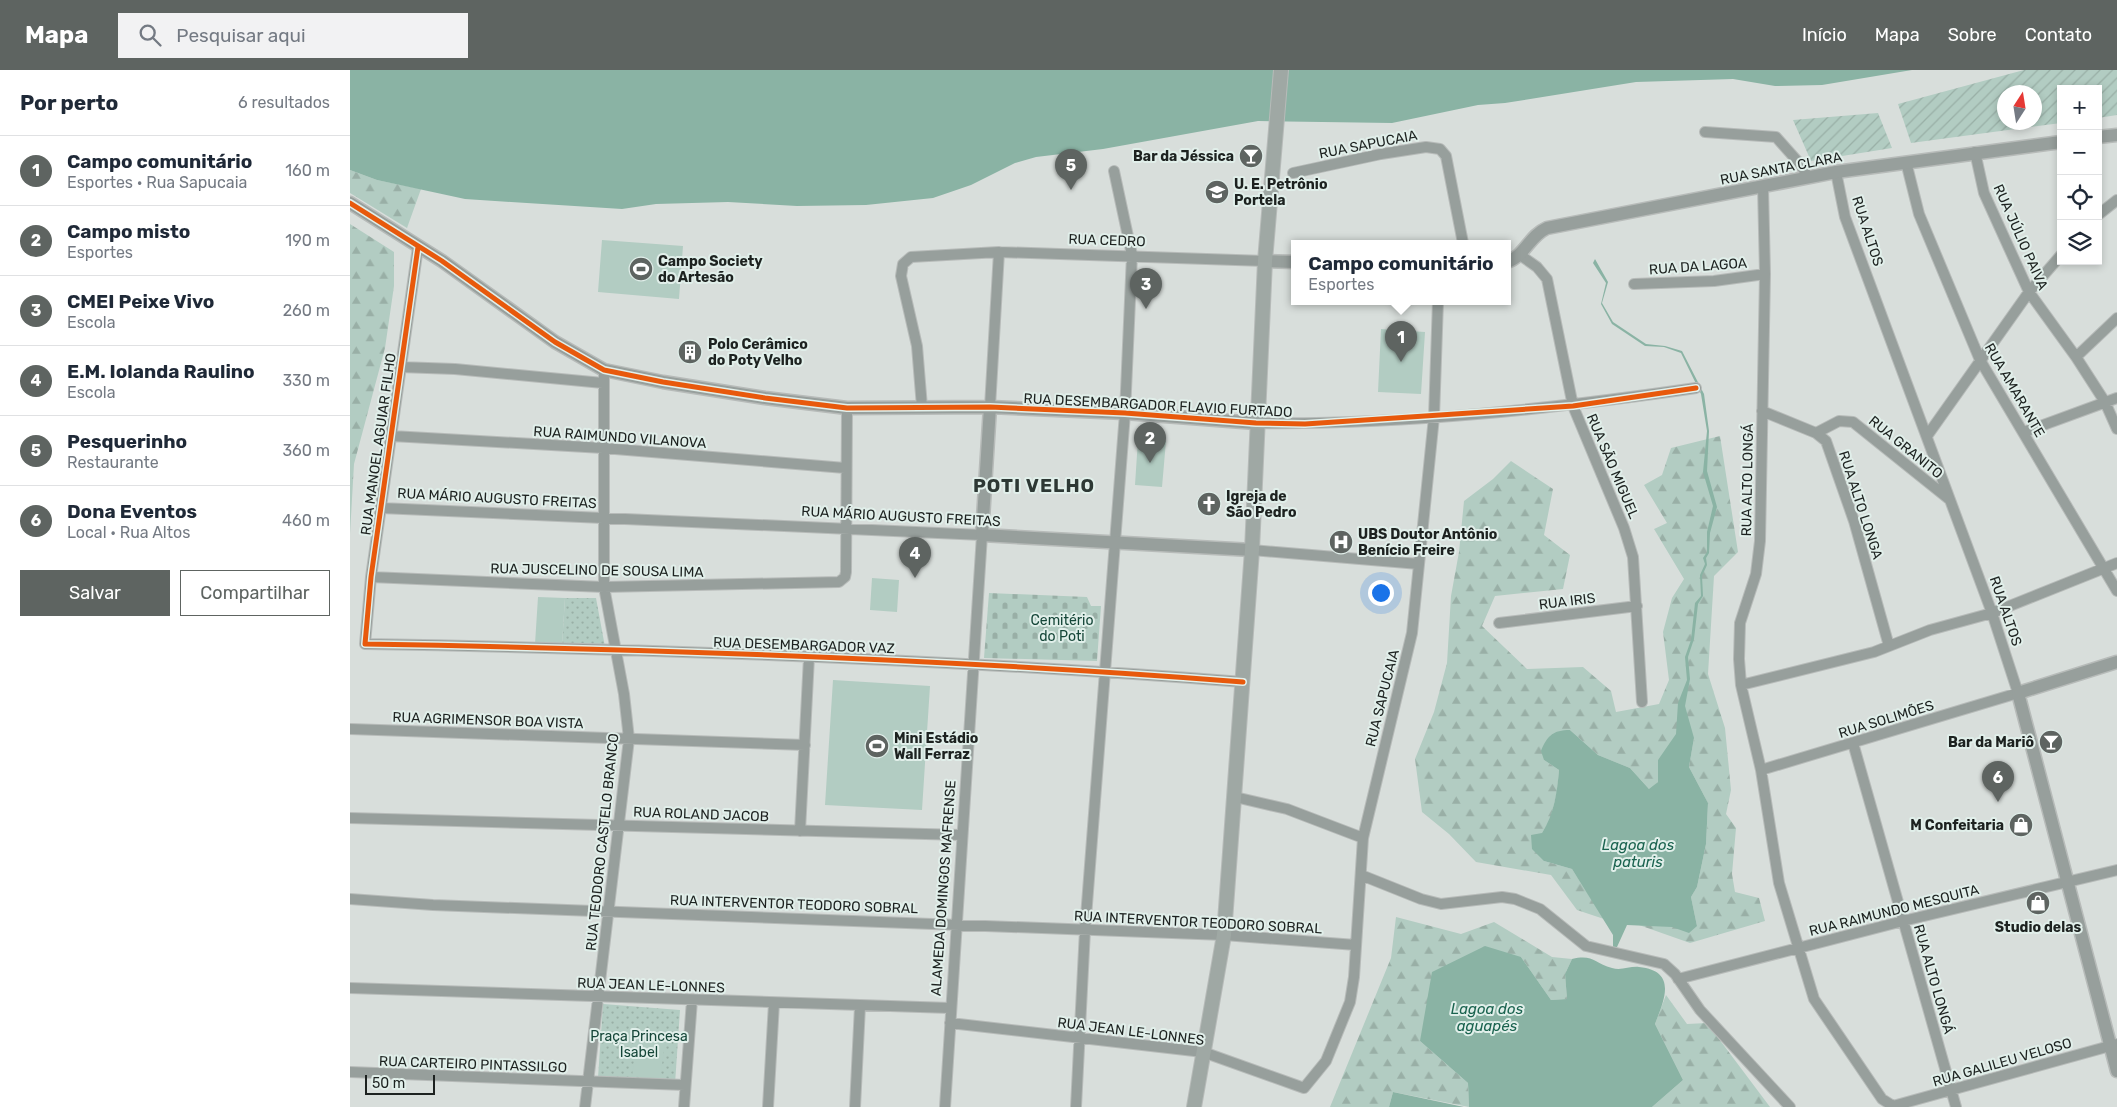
<!DOCTYPE html>
<html lang="pt">
<head>
<meta charset="utf-8">
<style>
  body { margin:0; font-family:Rubik,sans-serif; background:#f2f2f3; color:#1f2937 }
  .controls { position:absolute; right:15px; top:15px; display:grid; overflow:hidden; border-radius:0px; box-shadow:0 2px 8px #0003 }
  .controls button { width:45px; height:45px; display:grid; place-items:center; padding:0; border:0; border-bottom:1px solid #e0e1e3; background:#fff; color:#1f2937; font:25px sans-serif }
  .compass { position:absolute; left:1647px; top:15px; width:45px; height:45px; border-radius:50%; background:#fff; box-shadow:0 2px 8px #0003; rotate:12deg }
  .scale { position:absolute; left:15px; bottom:12px; width:70px; box-sizing:border-box; padding-left:5px; border:2px solid #1d2220; border-top:0; font-size:14px; line-height:18px; white-space:nowrap; color:#1d2220; -webkit-text-stroke:4px #e1efea; paint-order:stroke }
  .you { position:absolute; left:1030px; top:522px; width:18px; height:18px; margin:-12px; border:4px solid #fff; border-radius:50%; background:#1a73e8; box-shadow:0 0 0 8px #1a73e833 }
  .badge { display:grid; place-items:center; width:32px; height:32px; border-radius:50%; background:#5e6461; color:#fff; font-size:16px; font-weight:700 }
  .pin { position:absolute; translate:-50% -41px; filter:drop-shadow(0 1px 2px #0008) }
  .pin::after { content:''; position:absolute; top:26px; width:18px; height:15px; background:inherit; clip-path:polygon(0 0,100% 0,50% 100%) }
  .popup { position:absolute; left:941px; top:170px; width:220px; height:65px; box-sizing:border-box; display:grid; place-content:center; border-radius:0px; background:#fff; filter:drop-shadow(0 1px 4px #0005); font-size:16px; white-space:nowrap; color:#747a83 }
  .popup b { font-size:19px; color:#1f2937 }
  .popup::after { content:''; position:absolute; left:50%; top:100%; margin-left:-10px; border:10px solid transparent; border-top-color:#fff }
  .list { margin:0; padding:0; list-style:none }
  h2 { display:flex; justify-content:space-between; align-items:center; height:65px; margin:0; padding:0 20px; font-size:21px }
  h2 small { font-size:16px; font-weight:400; color:#747a83 }
  .list li { display:grid; grid-template-columns:32px 1fr auto; gap:15px; align-items:center; box-sizing:border-box; height:70px; padding:0 20px; border-top:1px solid #e0e1e3 }
  .list b { display:block; font-size:19px; white-space:nowrap }
  .list p { margin:0; font-size:16px; white-space:nowrap; color:#747a83 }
  .list em { font-size:16px; font-style:normal; color:#747a83 }
  .actions { display:flex; gap:10px; padding:15px 20px }
  .actions a { flex:1; padding:11px 0; border:1px solid #5e6461; border-radius:0px; text-align:center; font-size:18px; color:#5e6461 }
  .actions .main { background:#5e6461; color:#fff }
  .icon { flex:none; width:28px; height:28px; fill:none; stroke:currentColor; stroke-width:2; stroke-linecap:round; stroke-linejoin:round }
  .map { position:relative; flex:none; width:1767px; height:1037px; overflow:hidden }
  header { display:flex; align-items:center; gap:30px; box-sizing:border-box; height:70px; padding:0 25px; background:#5e6461; color:#fff }
  header strong { font-size:24px }
  nav { display:flex; gap:28px; margin-inline-start:auto; font-size:18px }
  .search { width:350px; height:45px; background:#f2f2f3; display:flex; align-items:center; gap:12px; box-sizing:border-box; padding:0 18px; border-radius:0px; color:#747a83; font-size:19px }
  main { display:flex }
  aside { flex:1; background:#fff }
  .map>svg:first-child { display:block }
  .forest { fill:url(#forest-firs) }
  .cemetery { fill:url(#cemetery-stones) }
  .park { fill:url(#park-dots) }
  .garden { fill:url(#garden-furrows); fill-rule:evenodd }
  .pitch { fill:#b2ccc2 }
  .water { fill:#8ab3a4 }
  .lines { fill:none; stroke-linecap:round; stroke-linejoin:round }
  .minor-casing { stroke:#b7bbb9; stroke-width:12 }
  .tertiary-casing { stroke:#b7bbb9; stroke-width:15 }
  .secondary-casing { stroke:#b7bbb9; stroke-width:16 }
  .minor { stroke:#979f9c; stroke-width:10 }
  .tertiary { stroke:#979f9c; stroke-width:12 }
  .secondary { stroke:#9fa8a4; stroke-width:14 }
  .cycleway-casing { stroke:#e1efea; stroke-width:8 }
  .cycleway { stroke:#e8590c; stroke-width:5 }
  .labels { text-anchor:middle; stroke-width:4; stroke-linejoin:round; paint-order:stroke }
  .street-label { font-size:14px; fill:#1d2220; stroke:#e1efea }
  .poi-label { font-size:14px; font-weight:bold; fill:#1d2220; stroke:#e1efea; text-anchor:start }
  .park-label { font-size:14px; fill:#154638; stroke:#e1efea }
  .water-label { font-size:15px; font-style:italic; fill:#1a634f; stroke:#e1efea }
  .district-label { font-size:19px; font-weight:bold; letter-spacing:1px; fill:#2d3834; stroke:#e1efea }
</style>
</head>
<body>
<header>
<strong>Mapa</strong>
<div class="search"><svg class="icon" aria-label="search" viewBox="0 0 24 24"><circle cx="10" cy="10" r="6"/><path d="M15 15l6 6"/></svg>Pesquisar aqui</div>
<nav><a>Início</a><a>Mapa</a><a>Sobre</a><a>Contato</a></nav>
</header>
<main>
<aside>
<h2>Por perto<small>6 resultados</small></h2>
<ul class="list">
<li><span class="badge">1</span><div><b>Campo comunitário</b><p>Esportes · Rua Sapucaia</p></div><em>160 m</em></li>
<li><span class="badge">2</span><div><b>Campo misto</b><p>Esportes</p></div><em>190 m</em></li>
<li><span class="badge">3</span><div><b>CMEI Peixe Vivo</b><p>Escola</p></div><em>260 m</em></li>
<li><span class="badge">4</span><div><b>E.M. Iolanda Raulino</b><p>Escola</p></div><em>330 m</em></li>
<li><span class="badge">5</span><div><b>Pesquerinho</b><p>Restaurante</p></div><em>360 m</em></li>
<li><span class="badge">6</span><div><b>Dona Eventos</b><p>Local · Rua Altos</p></div><em>460 m</em></li>
</ul>
<div class="actions"><a class="main">Salvar</a><a>Compartilhar</a></div>
</aside>
<div class="map">
<svg width="1767" height="1037" viewBox="0 0 1767 1037">
  <defs>
    <pattern id="forest-firs" width="22" height="20" patternUnits="userSpaceOnUse" patternTransform="scale(1.25)"><rect width="22" height="20" fill="#b2ccc2"/><path d="M5 1l3.5 6h-7zM16 11l3.5 6h-7z" fill="#99afa6"/></pattern>
    <pattern id="cemetery-stones" width="16" height="16" patternUnits="userSpaceOnUse" patternTransform="scale(1.25)"><rect width="16" height="16" fill="#b2ccc2"/><path d="M2 7V4a2 2 0 0 1 4 0v3zM10 15v-3a2 2 0 0 1 4 0v3z" fill="#99afa6"/></pattern>
    <pattern id="park-dots" width="8" height="8" patternUnits="userSpaceOnUse" patternTransform="scale(1.25)"><rect width="8" height="8" fill="#b2ccc2"/><path d="M2 2h.1M6 6h.1" fill="none" stroke="#99afa6" stroke-width="1.8" stroke-linecap="round"/></pattern>
    <pattern id="garden-furrows" width="10" height="10" patternUnits="userSpaceOnUse" patternTransform="scale(1.25)"><rect width="10" height="10" fill="#b2ccc2"/><path d="M-1 1l2-2M0 10L10 0M9 11l2-2" fill="none" stroke="#99afa6"/></pattern>
  </defs>
  <rect width="100%" height="100%" fill="#d8dedb"/>
  <!-- forest -->
  <path class="forest" d="M0,100L27,110L71,119L57,158L0,123Z
    M0,154L44,182V216L35,278L4,394L0,464Z
    M1370,366L1388,482L1364,506L1358,604L1375,658L1381,720L1376,744L1386,758L1382,804L1385,822L1409,828L1415,851L1340,873L1289,855L1347,856L1341,827L1347,817L1356,774L1358,733L1339,697L1344,668L1308,690V712L1300,720L1280,698L1248,685L1220,660L1194,690L1209,700L1207,722L1200,750L1192,763L1194,791L1222,799L1254,849L1227,840L1201,805L1126,792L1099,764L1072,742L1065,689L1084,642L1097,593L1101,526L1109,482L1114,431L1143,409L1161,391L1203,419L1194,465L1220,485L1213,519L1145,526L1132,556L1177,599L1233,597L1261,621L1266,642L1309,634L1319,610L1313,562L1322,528L1334,509L1304,459L1317,453L1294,415L1312,405L1321,378Z
    M1046,847L1111,864L1144,852L1202,887L1222,889L1215,904L1217,929L1201,930L1171,887L1070,971L1118,1013L1119,1037L1043,1022L1039,1037H980L1041,888Z
    M1316,925L1337,954L1357,953L1420,1037H1302L1333,1010L1305,954Z"/>
  <!-- cemetery -->
  <path class="cemetery" d="M639,523L737,527L741,536H751L747,591L634,588Z"/>
  <!-- park -->
  <path class="park" d="M215,528H246L255,577L212,575Z
    M253,934L330,940L325,1014L248,1008Z"/>
  <!-- garden -->
  <path class="garden" d="M1674,0H1767V45L1748,48V19H1711V53L1561,73L1548,34ZM1654,22H1684V52H1654Z
    M1528,43L1542,78L1461,91L1443,50Z"/>
  <!-- pitch -->
  <path class="pitch" d="M252,170L333,176L329,229L248,222Z
    M1031,259L1075,262L1071,324L1028,322Z
    M788,369L816,371L812,417L785,415Z
    M522,508L549,510L547,542L520,540Z
    M188,527L215,528L212,575L185,574Z
    M483,610L580,616L572,740L475,735Z
    M288,961L316,965L310,1010L282,1006Z"/>
  <!-- water -->
  <path class="water" d="M0,0H1562L1472,15L1425,16L1383,9L1286,12L1155,33L1128,35L1042,53L908,51L753,79L686,87L665,93L621,115L583,128L516,135L447,136L378,132L306,134L272,139L161,132L115,129L27,110L0,100Z
    M1245,189L1258,212L1252,233L1263,252L1296,274L1315,276L1332,281L1354,324L1359,361L1357,401L1367,437L1360,463L1359,483L1356,488L1357,495L1352,506L1353,526L1348,534L1344,569L1338,587L1340,609L1335,636L1344,668L1339,697L1358,733L1356,774L1347,817L1341,827L1347,856L1339,863L1322,857L1277,855L1267,877H1263V865L1222,799L1194,791L1182,779L1181,765L1192,763C1204,744 1207,723 1209,700L1194,690L1191,681C1197,666 1203,660 1220,660L1248,685L1280,698L1299,719L1308,712V690L1326,664L1328,633L1337,610L1335,587L1341,570L1345,533L1351,526L1350,505L1355,494L1353,488L1357,482V462L1363,436L1353,402L1357,361L1351,324L1331,283L1314,277L1295,276L1262,254L1251,234L1256,213L1243,193Z
    M1135,876L1171,887L1201,930L1217,929L1215,904L1222,889C1243,884 1244,893 1262,898C1271,901 1280,896 1289,897C1328,901 1314,930 1305,954L1333,1010L1302,1037H1119L1118,1013L1070,971L1082,902Z
    M1043,1022L1114,1037H1039Z"/>
  <g class="lines">
    <!-- minor casing -->
    <g class="minor-casing">
      <path id="minor" d="M1355,62L1426,67L1450,94L1458,107
        M1625,82L1634,123L1679,222L1726,287L1755,332L1767,359
        M1556,92L1569,144L1630,290L1767,521
        M943,103L1031,84L1076,77L1090,79L1096,86L1113,173
        M1413,116L1415,204L1410,471L1406,504L1390,553L1389,589L1391,615L1411,700L1429,813L1464,929L1532,1029L1543,1036L1767,974
        M1748,145L1767,130
        M68,177L21,507L15,574C308,579 600,589 893,612
        M1170,185L1187,197L1197,209L1223,336L1274,458L1283,487L1292,632
        M1284,214L1364,211L1415,204
        M1726,287L1767,248
        M50,297L105,299L253,313
        M572,337L567,276L551,206L553,194L561,187L649,182L915,191
        M640,337L649,182
        M1412,341L1466,363L1476,371L1504,451L1539,576
        M906,353C1053,355 1201,339 1346,318
        M1674,362L1767,328
        M1466,363L1489,351L1503,352L1599,429
        M42,366L253,378L495,398
        M1577,366L1679,222L1711,185
        M31,438L632,465L595,1037
        M902,480L1069,494
        M21,507L254,517L489,512L495,507L496,502L497,338
        M1149,553L1287,536
        M1391,615L1524,582L1580,560L1642,543L1767,493
        M0,659L455,675
        M1503,673L1606,1037
        M1411,700L1668,623L1642,543L1495,147L1486,102
        M885,727L937,739L1013,768
        M0,748L612,765
        M450,761L459,587
        M1011,805L1071,829L1091,834L1152,827L1165,829L1190,839L1236,876L1314,894L1325,904L1350,940L1440,1037
        M0,829L83,835L874,865L1006,875
        M1328,909L1553,851L1767,800
        M0,918L600,938
        M600,953L853,982L954,1018L976,991L1000,932L1004,907L1013,768L1062,563L1084,347L1088,231
        M0,1002L335,1015
        M235,1037L279,669L274,624L254,517V300
        M334,1037L342,930
        M418,1037L424,933
        M505,1037L510,936
        M726,1037L735,860L775,343L782,185L764,101"/>
    </g>
    <!-- tertiary casing -->
    <g class="tertiary-casing">
      <path id="tertiary" d="M1748,67L1767,65
        M0,133L92,191L205,272L254,300L313,312L415,328L497,338L640,337L775,343L906,353
        M915,191L945,192
        M1157,192C1175,186 1179,166 1197,158L1486,102L1711,72
        M640,337L632,465L902,480
        M1767,592L1668,623L1767,1001"/>
    </g>
    <!-- secondary casing -->
    <g class="secondary-casing">
      <path id="secondary" d="M844,1037L874,865L902,480L915,191L931,0"/>
    </g>
    <!-- minor -->
    <use href="#minor" class="minor"/>
    <!-- tertiary -->
    <use href="#tertiary" class="tertiary"/>
    <!-- secondary -->
    <use href="#secondary" class="secondary"/>
    <!-- cycleway casing -->
    <g class="cycleway-casing">
      <path id="cycleway" d="M0,133L92,191L205,272L254,300L313,312L415,328L497,338L640,337L775,343L906,353L955,354L1223,336L1346,318
        M68,177L21,507L15,574C308,579 600,589 893,612"/>
    </g>
    <!-- cycleway -->
    <use href="#cycleway" class="cycleway"/>
  </g>
  <!-- icons -->
  <defs>
    <g id="bar-disc" transform="scale(1.25)"><circle r="9.5" fill="#5e6461" stroke="#e1efea"/><path d="M-6-5H6L.8 .8V4.5H3.5V6h-7V4.5H-.8V.8Z" fill="#fff"/></g>
    <g id="school-disc" transform="scale(1.25)"><circle r="9.5" fill="#5e6461" stroke="#e1efea"/><path d="M0-5L7-2L0 1L-7-2ZM-4 1L0 2.5L4 1V4Q0 6-4 4Z" fill="#fff"/></g>
    <g id="stadium-disc" transform="scale(1.25)"><circle r="9.5" fill="#5e6461" stroke="#e1efea"/><path d="M0-5a6.5 5 0 1 0 0 10a6.5 5 0 1 0 0-10ZM-3.5-1.8h7v3.6h-7Z" fill="#fff"/></g>
    <g id="building-disc" transform="scale(1.25)"><circle r="9.5" fill="#5e6461" stroke="#e1efea"/><path d="M-4-6H4V6H1V3H-1V6H-4ZM-2.5-4.3h1.7v1.8h-1.7ZM.8-4.3h1.7v1.8H.8ZM-2.5-1h1.7V.8h-1.7ZM.8-1h1.7V.8H.8Z" fill="#fff"/></g>
    <g id="church-disc" transform="scale(1.25)"><circle r="9.5" fill="#5e6461" stroke="#e1efea"/><path d="M-1.2-6h2.4v3.5h3.3v2.4h-3.3V6h-2.4V-.1h-3.3v-2.4h3.3Z" fill="#fff"/></g>
    <g id="hospital-disc" transform="scale(1.25)"><circle r="9.5" fill="#5e6461" stroke="#e1efea"/><path d="M-5-5h3v3.5h4V-5h3V5h-3V1.5h-4V5h-3Z" fill="#fff"/></g>
    <g id="shop-disc" transform="scale(1.25)"><circle r="9.5" fill="#5e6461" stroke="#e1efea"/><path d="M-5-2.5h2.3a2.7 3.5 0 0 1 5.4 0H5L5.5 6h-11ZM-1.5-2.5h3a1.5 2.3 0 0 0-3 0Z" fill="#fff"/></g>
  </defs>
  <g fill-rule="evenodd">
    <use href="#bar-disc" x="901" y="86"/>
    <use href="#school-disc" x="867" y="122"/>
    <use href="#stadium-disc" x="291" y="199"/>
    <use href="#building-disc" x="340" y="282"/>
    <use href="#church-disc" x="859" y="434"/>
    <use href="#hospital-disc" x="991" y="472"/>
    <use href="#bar-disc" x="1701" y="672"/>
    <use href="#stadium-disc" x="527" y="676"/>
    <use href="#shop-disc" x="1671" y="755"/>
    <use href="#shop-disc" x="1688" y="833"/>
  </g>
  <g class="labels">
    <!-- street labels -->
    <g class="street-label">
      <text transform="translate(1018 74) rotate(-11)" y="5">RUA SAPUCAIA</text>
      <text transform="translate(1431 98) rotate(-11)" y="5">RUA SANTA CLARA</text>
      <text transform="translate(1518 161) rotate(72)" y="5">RUA ALTOS</text>
      <text transform="translate(1671 167) rotate(66)" y="5">RUA JÚLIO PAIVA</text>
      <text transform="translate(757 170) rotate(2)" y="5">RUA CEDRO</text>
      <text transform="translate(1348 196) rotate(-4)" y="5">RUA DA LAGOA</text>
      <text transform="translate(1665 320) rotate(60)" y="5">RUA AMARANTE</text>
      <text transform="translate(808 335) rotate(3)" y="5">RUA DESEMBARGADOR FLAVIO FURTADO</text>
      <text transform="translate(270 367) rotate(4)" y="5">RUA RAIMUNDO VILANOVA</text>
      <text transform="translate(28 374) rotate(-82)" y="5">RUA MANOEL AGUIAR FILHO</text>
      <text transform="translate(1556 377) rotate(39)" y="5">RUA GRANITO</text>
      <text transform="translate(1263 396) rotate(67)" y="5">RUA SÃO MIGUEL</text>
      <text transform="translate(1397 410) rotate(-89)" y="5">RUA ALTO LONGÁ</text>
      <text transform="translate(147 428) rotate(3)" y="5">RUA MÁRIO AUGUSTO FREITAS</text>
      <text transform="translate(1511 435) rotate(72)" y="5">RUA ALTO LONGA</text>
      <text transform="translate(551 446) rotate(3)" y="5">RUA MÁRIO AUGUSTO FREITAS</text>
      <text transform="translate(247 500) rotate(1)" y="5">RUA JUSCELINO DE SOUSA LIMA</text>
      <text transform="translate(1217 531) rotate(-7)" y="5">RUA IRIS</text>
      <text transform="translate(1656 541) rotate(71)" y="5">RUA ALTOS</text>
      <text transform="translate(454 575) rotate(2)" y="5">RUA DESEMBARGADOR VAZ</text>
      <text transform="translate(1032 628) rotate(-76)" y="5">RUA SAPUCAIA</text>
      <text transform="translate(1536 649) rotate(-17)" y="5">RUA SOLIMÕES</text>
      <text transform="translate(138 650) rotate(2)" y="5">RUA AGRIMENSOR BOA VISTA</text>
      <text transform="translate(351 744) rotate(2)" y="5">RUA ROLAND JACOB</text>
      <text transform="translate(252 772) rotate(-84)" y="5">RUA TEODORO CASTELO BRANCO</text>
      <text transform="translate(593 818) rotate(-86)" y="5">ALAMEDA DOMINGOS MAFRENSE</text>
      <text transform="translate(444 834) rotate(2)" y="5">RUA INTERVENTOR TEODORO SOBRAL</text>
      <text transform="translate(1544 840) rotate(-14)" y="5">RUA RAIMUNDO MESQUITA</text>
      <text transform="translate(848 852) rotate(3)" y="5">RUA INTERVENTOR TEODORO SOBRAL</text>
      <text transform="translate(1584 909) rotate(74)" y="5">RUA ALTO LONGÁ</text>
      <text transform="translate(301 915) rotate(2)" y="5">RUA JEAN LE-LONNES</text>
      <text transform="translate(781 961) rotate(7)" y="5">RUA JEAN LE-LONNES</text>
      <text transform="translate(1652 992) rotate(-16)" y="5">RUA GALILEU VELOSO</text>
      <text transform="translate(123 994) rotate(2)" y="5">RUA CARTEIRO PINTASSILGO</text>
    </g>
    <!-- poi labels -->
    <g class="poi-label">
      <text x="884" y="91" text-anchor="end">Bar da Jéssica</text>
      <text x="884" y="119">U. E. Petrônio<tspan x="884" dy="16">Portela</tspan></text>
      <text x="308" y="196">Campo Society<tspan x="308" dy="16">do Artesão</tspan></text>
      <text x="358" y="279">Polo Cerâmico<tspan x="358" dy="16">do Poty Velho</tspan></text>
      <text x="876" y="431">Igreja de<tspan x="876" dy="16">São Pedro</tspan></text>
      <text x="1008" y="469">UBS Doutor Antônio<tspan x="1008" dy="16">Benício Freire</tspan></text>
      <text x="544" y="673">Mini Estádio<tspan x="544" dy="16">Wall Ferraz</tspan></text>
      <text x="1684" y="677" text-anchor="end">Bar da Mariô</text>
      <text x="1654" y="760" text-anchor="end">M Confeitaria</text>
      <text x="1688" y="862" text-anchor="middle">Studio delas</text>
    </g>
    <!-- park labels -->
    <g class="park-label">
      <text x="712" y="555">Cemitério<tspan x="712" dy="16">do Poti</tspan></text>
      <text x="289" y="971">Praça Princesa<tspan x="289" dy="16">Isabel</tspan></text>
    </g>
    <!-- water labels -->
    <g class="water-label">
      <text x="1288" y="780">Lagoa dos<tspan x="1288" dy="17">paturis</tspan></text>
      <text x="1137" y="944">Lagoa dos<tspan x="1137" dy="17">aguapés</tspan></text>
    </g>
    <!-- district labels -->
    <g class="district-label">
      <text x="684" y="422">POTI VELHO</text>
    </g>
  </g>
</svg>
<div class="controls">
<button>+</button>
<button>−</button>
<button><svg class="icon" aria-label="locate" viewBox="0 0 24 24"><circle cx="12" cy="12" r="6"/><path d="M12 2v4M12 18v4M2 12h4M18 12h4"/></svg></button>
<button><svg class="icon" aria-label="layers" viewBox="0 0 24 24"><path d="M12 4l9 5-9 5-9-5zM3 14l9 5 9-5"/></svg></button>
</div>
<svg class="compass" viewBox="-18 -18 36 36"><path d="M0-13l5 13h-10z" fill="#e53935"/><path d="M0 13l5-13h-10z" fill="#747a83"/></svg>
<div class="scale">50 m</div>
<div class="you"></div>
<div class="pin badge" style="left:1051px;top:292px">1</div>
<div class="popup"><b>Campo comunitário</b>Esportes</div>
<div class="pin badge" style="left:800px;top:393px">2</div>
<div class="pin badge" style="left:796px;top:239px">3</div>
<div class="pin badge" style="left:565px;top:508px">4</div>
<div class="pin badge" style="left:721px;top:120px">5</div>
<div class="pin badge" style="left:1648px;top:732px">6</div>
</div>
</main>
</body>
</html>
